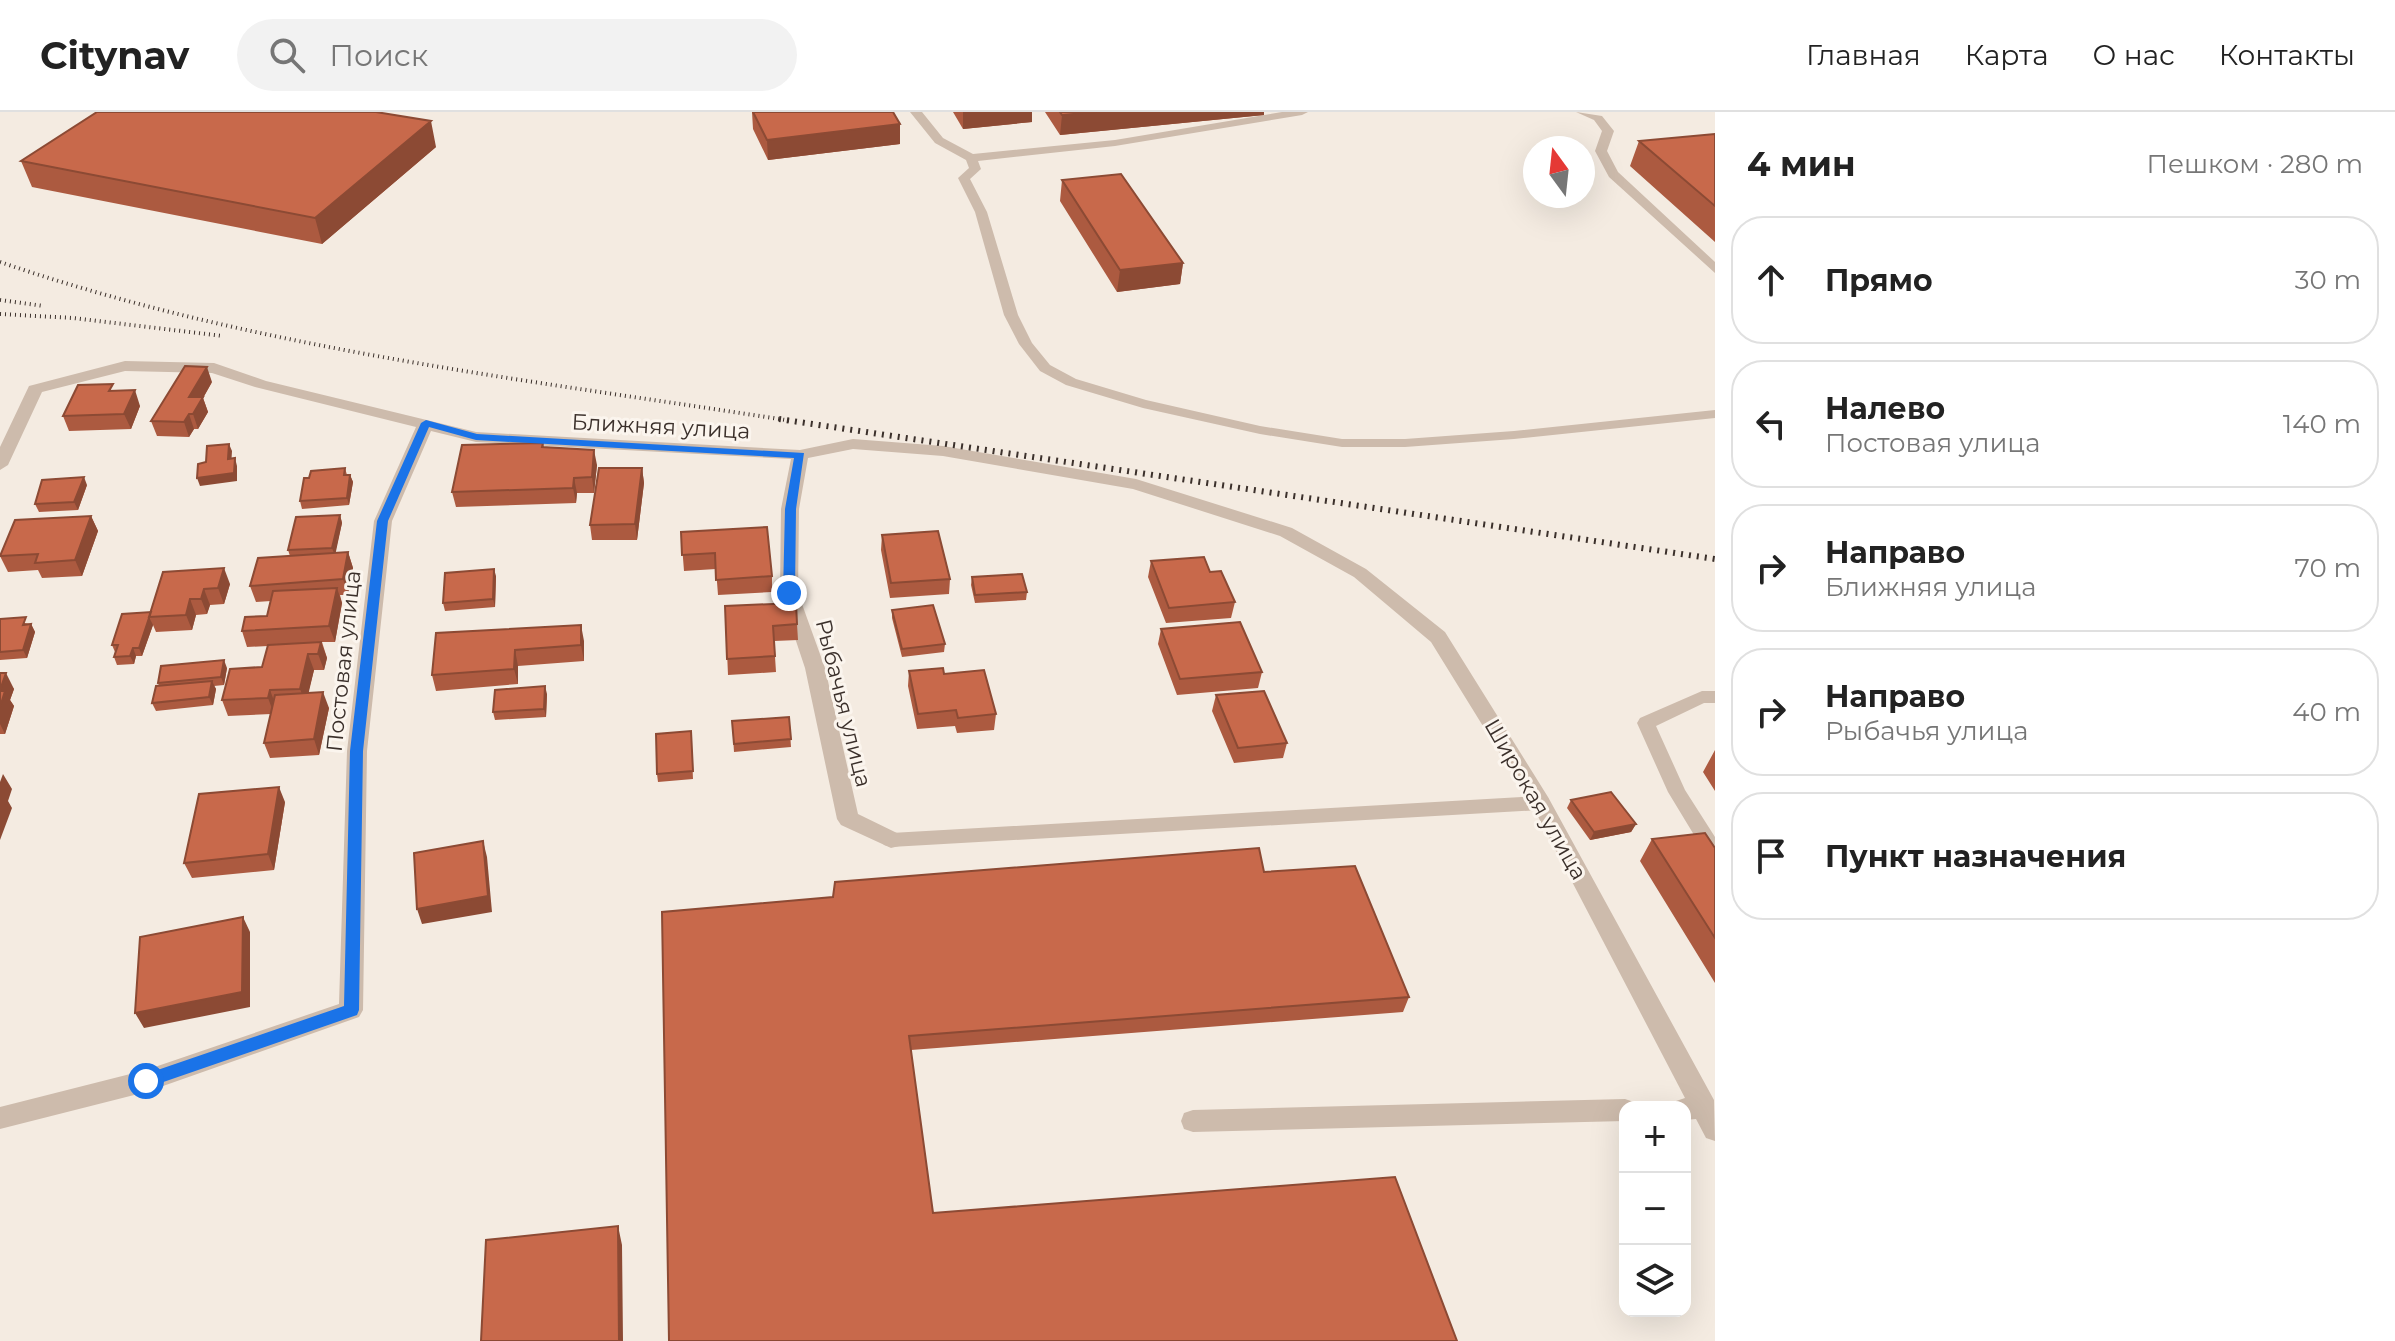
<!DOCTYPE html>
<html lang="ru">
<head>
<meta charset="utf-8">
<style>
  body { margin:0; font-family:Montserrat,sans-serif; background:#f2f2f2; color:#222 }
  .controls { position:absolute; right:24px; bottom:24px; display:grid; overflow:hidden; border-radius:16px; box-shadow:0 8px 32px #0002 }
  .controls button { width:72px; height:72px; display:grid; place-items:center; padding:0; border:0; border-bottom:2px solid #e0e0e0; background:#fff; color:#222; font:40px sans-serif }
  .compass { position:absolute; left:1523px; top:24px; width:72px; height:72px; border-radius:50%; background:#fff; box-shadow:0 8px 32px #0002; rotate:345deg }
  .stop { position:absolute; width:24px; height:24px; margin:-18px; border:6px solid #1a73e8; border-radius:50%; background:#fff }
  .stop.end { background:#1a73e8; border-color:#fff; box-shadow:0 2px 8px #0008 }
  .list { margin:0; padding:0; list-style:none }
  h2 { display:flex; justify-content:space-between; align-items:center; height:104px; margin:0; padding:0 32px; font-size:34px }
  h2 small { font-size:26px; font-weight:400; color:#767676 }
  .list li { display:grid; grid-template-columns:52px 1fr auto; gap:24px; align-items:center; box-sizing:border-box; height:128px; margin:0 16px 16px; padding:0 16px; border:2px solid #e0e0e0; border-radius:32px }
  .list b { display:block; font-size:30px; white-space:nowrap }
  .list p { margin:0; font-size:26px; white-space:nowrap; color:#767676 }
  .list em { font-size:26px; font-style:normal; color:#767676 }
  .icon { flex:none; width:44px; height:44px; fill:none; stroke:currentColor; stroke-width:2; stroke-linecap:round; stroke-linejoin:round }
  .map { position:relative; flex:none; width:1715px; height:1229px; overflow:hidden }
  header { display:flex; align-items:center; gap:48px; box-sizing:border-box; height:112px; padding:0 40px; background:#fff; border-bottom:2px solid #e0e0e0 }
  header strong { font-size:38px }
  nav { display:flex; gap:44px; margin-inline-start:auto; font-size:28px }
  .search { width:560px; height:72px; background:#f2f2f2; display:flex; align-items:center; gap:20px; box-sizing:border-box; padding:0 28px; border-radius:44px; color:#767676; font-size:30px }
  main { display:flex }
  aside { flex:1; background:#fff }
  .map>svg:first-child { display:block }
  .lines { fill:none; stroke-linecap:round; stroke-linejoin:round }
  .lane { fill:#cdbbac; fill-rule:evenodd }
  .street { fill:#cdbbac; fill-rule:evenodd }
  .rail-far1 { stroke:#3b302b; stroke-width:4; stroke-dasharray:1 4; stroke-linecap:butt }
  .rail { stroke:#3b302b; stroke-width:6; stroke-dasharray:2 6; stroke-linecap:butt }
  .wall { fill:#ac5a40 }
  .shaded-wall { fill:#8c4a34 }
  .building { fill:#c8694b; stroke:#8c4a34; stroke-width:2 }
  .route { fill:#1a73e8 }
  .labels { text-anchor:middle; stroke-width:6; stroke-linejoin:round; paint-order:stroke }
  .street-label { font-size:22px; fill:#3b302b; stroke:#fbf5ee }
</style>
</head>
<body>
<header>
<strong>Citynav</strong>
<div class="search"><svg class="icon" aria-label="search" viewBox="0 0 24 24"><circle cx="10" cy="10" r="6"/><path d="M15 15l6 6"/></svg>Поиск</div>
<nav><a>Главная</a><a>Карта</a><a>О нас</a><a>Контакты</a></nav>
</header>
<main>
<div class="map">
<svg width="1715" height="1229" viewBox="0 0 1715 1229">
  <rect width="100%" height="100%" fill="#f4ebe1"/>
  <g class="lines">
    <!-- lane -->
    <path class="lane" d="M910,0H922L943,26L973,42L1115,28L1282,0H1308L1302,3L1115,34L978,49L981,57L970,67L987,100L1018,203L1032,231L1050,253L1076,267L1146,288L1260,314L1342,327H1405L1514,319L1715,298V306L1514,327L1405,335H1342L1260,322L1143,296L1066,273L1040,259L1019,232L1004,203L975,100L958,66L969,56L966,48L935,31Z
      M1576,0L1602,4L1614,19L1607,39L1618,60L1715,150V161L1609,65L1595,39L1602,19L1594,8Z
      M1702,579H1715V591H1704L1656,614L1685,678L1715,725V749L1708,746L1668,680L1637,611L1640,606Z
      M1541,684L1548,686L1550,691L1548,696L1541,698L891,735L884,733L881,728L884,723L891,721Z"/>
    <!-- street -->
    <path class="street" d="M125,249L214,251L266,269L476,320L800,338L853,327L943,334L1136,367L1292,416L1366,457L1445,520L1548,685L1714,988L1715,1029L1706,1026L1696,1007L1685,1008V995H1674L1676,989L1685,986L1533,695L1431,530L1354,465L1280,424L1133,377L943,344L853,337L808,346L799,397L798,481L825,556L858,702L899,722L902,728L899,734L891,736L841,713L837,707L805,556L780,481L781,397L791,347L476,330L431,319L392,409L367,639L363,898L359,905L146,980L0,1017V995L146,958L339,892L347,639L374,409L416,315L255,275L212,261L125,259L42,280L8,353L0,358V335L29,274Z
      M1625,987L1634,990L1636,995H1625V1009L1193,1020L1184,1017L1181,1009L1184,1001L1193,998Z"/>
    <!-- rail-far1 -->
    <path class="rail-far1" d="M0,150C257,238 525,267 792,309
      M0,188L44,194
      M0,202L73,206L223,224"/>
    <!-- rail -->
    <path class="rail" d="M779,307L1715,447"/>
  </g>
  <!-- wall -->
  <path class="wall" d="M752,0H893L900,12V32L768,48L753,17Z
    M953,0H1032V10L963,17Z
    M1045,0H1264V3L1060,23Z
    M1715,22V130L1630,54L1639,29Z
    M436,35L322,132L32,75L21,49Z
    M1062,68L1183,151L1180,172L1117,180L1060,89Z
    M212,270L203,286L208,300L198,317H194L189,325L157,324L151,309Z
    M116,279L140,294L131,317L69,319L63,304Z
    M543,331L544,335L597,353L594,381H577L576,391L456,395L452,380Z
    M345,356L347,363H350L353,370L349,393L302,397L300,389Z
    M642,356L644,371L637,428H592L590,413Z
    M87,373L78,398L39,400L35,392Z
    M340,403L342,411L335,441L348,440L353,456L348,483H340L342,491L335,530H322L327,546L324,558H314L308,581L329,596L319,643L270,646L264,631L271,602L228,604L222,588L262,555L268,534L247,535L242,519L267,504L271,489L256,490L250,474L290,444L288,438Z
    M91,404L98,419L82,464L42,466L38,458L8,460L0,444Z
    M681,420L772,464V480L718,483L716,457L684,459Z
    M882,423L950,467L949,482L890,486L881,438Z
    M1151,449L1210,460L1235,490L1231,506L1166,511L1148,465Z
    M163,460L230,472L224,492L210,493L207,502L196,503L192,518L156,520L153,513L142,544H136L134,552L117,553L114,545L115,540L112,533L151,500Z
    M496,464L495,495L445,499L443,491Z
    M972,465L1027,480L1026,488L975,491L971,473Z
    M725,494L797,512L798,528L774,529L776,560L728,563Z
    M892,498L945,532L944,540L902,545L892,506Z
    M0,507L31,512L35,520L27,546L0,548Z
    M1161,517L1262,560L1258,576L1177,583L1158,532Z
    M436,521L584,529V549L518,554V572L436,579L432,563Z
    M227,556L224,573L214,574L216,577L213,593L156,599L152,591L159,574L158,571Z
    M909,559L944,562L996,602L994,618L957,621L955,614L917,617L908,574Z
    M0,561L14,577L10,588L14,594L5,622H0Z
    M547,582L546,605L495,608L493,600Z
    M1216,583L1287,631L1283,646L1234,651L1212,599Z
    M789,605L791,635L734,640L732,609Z
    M691,619L693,667L658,670L657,662Z
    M1715,638V679L1703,660Z
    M1571,688L1636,712L1631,720L1590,728L1567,696Z
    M285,690L274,758L192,766L184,751Z
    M1652,727L1715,736V871L1640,749Z
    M1264,760L1409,885L1403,900L911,938L933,1101L669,1229L662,800Z"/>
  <!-- shaded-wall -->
  <path class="shaded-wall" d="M963,0H1032V10L963,17Z
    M1096,0H1264V3L1060,23L1062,3Z
    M431,9L436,35L322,132L315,106Z
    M900,12V32L768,48L767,28Z
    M1183,151L1180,172L1117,180L1120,158Z
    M207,255L212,270L203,286L208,300L198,317L193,302L189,285Z
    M135,278L140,294L131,317L124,302Z
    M189,302L194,317L189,325L184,310Z
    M229,332L232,339L231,355L228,347Z
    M594,338L597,353L594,381L592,365Z
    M235,346L237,354V369L200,374L197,366Z
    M642,356L644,371L637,428L635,412Z
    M350,363L353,370L349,393L347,386Z
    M84,365L87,373L78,398L74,390Z
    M574,366L577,381L576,391L573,376Z
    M340,403L342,411L335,444L332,436Z
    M91,404L98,419L82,464L75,448Z
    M348,440L353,456L348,483L343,467Z
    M224,456L230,472L224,492L218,476Z
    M494,457L496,464L495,495L493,487Z
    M337,476L342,491L335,530L329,514Z
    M204,477L210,493L207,502L201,487Z
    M190,487L196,503L192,518L186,503Z
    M149,505L153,513L142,544L139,536Z
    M31,512L35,520L27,546L23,538Z
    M581,513L584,529V549L581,533Z
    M321,530L327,546L324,558L318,542Z
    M133,536L136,544L134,552L130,544Z
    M515,538L518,554V572L514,557Z
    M308,542L314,558L306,592L300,577Z
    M224,548L227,556L224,573L221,565Z
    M6,561L14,577L10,588L14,594L5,622L0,612V580Z
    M212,569L216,577L213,593L209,585Z
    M545,574L547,582L546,605L544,597Z
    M270,578L276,594L274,602L268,586Z
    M323,580L329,596L319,643L314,627Z
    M3,662L12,677L8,689L12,696L0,728V670Z
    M279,675L285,690L274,758L268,742Z
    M1636,712L1631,720L1590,728L1594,720Z
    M483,729L487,745L492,800L422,812L417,797Z
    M243,805L250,820V895L144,916L135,901Z
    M618,1114L622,1133L623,1229H619Z"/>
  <!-- building -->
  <path class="building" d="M97,0H376L431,9L315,106L21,49Z
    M753,0H893L900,12L767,28Z
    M1060,0H1096L1062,3Z
    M1715,22V94L1639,29Z
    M1121,62L1183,151L1120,158L1062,68Z
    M185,254L207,255L189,285H203L193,302H189L184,310L151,309Z
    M113,272L109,279L135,278L124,302L63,304L78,273Z
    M543,331L542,335L594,338L592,365L574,366L573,376L452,380L462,333Z
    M229,332L228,347L235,346L234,361L197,366L198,352L206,350L207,334Z
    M345,356L344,363H350L347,386L300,389L304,366H309L311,359Z
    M599,356H642L635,412L590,413Z
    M84,365L74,390L35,392L42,368Z
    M340,403L332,436L288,438L296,405Z
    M91,404L75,448L35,451L38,442L0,444L15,408Z
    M767,415L772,464L716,468L715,441L682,443L681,420Z
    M938,419L950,467L891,471L882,423Z
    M348,440L343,467L250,474L258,446Z
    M1204,445L1210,460L1221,459L1235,490L1169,496L1151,449Z
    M224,456L218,476L204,477L201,487H190L186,503L149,505L163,460Z
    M494,457L493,487L443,491L445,461Z
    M1022,462L1027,480L975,483L972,465Z
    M337,476L329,514L242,519L245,505L267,504L273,479Z
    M796,491L797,512L773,514L775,544L727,547L725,494Z
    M933,493L945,532L902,537L892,498Z
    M151,500L139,536H133L130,544L114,545L118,533H112L122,502Z
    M26,505L23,513L31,512L23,538L0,540V507Z
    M1240,510L1262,560L1180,567L1161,517Z
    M581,513V533L515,538L514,557L432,563L436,521Z
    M321,530L318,542H308L300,577L270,578L268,586L222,588L230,557L262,555L268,533Z
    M224,548L221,565L158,571L161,554Z
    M943,556L944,562L984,558L996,602L958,606L956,598L918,602L909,559Z
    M0,561H6L0,578Z
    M212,569L209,585L152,591L156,574Z
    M545,574L544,597L493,600L495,578Z
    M0,579H5L0,595Z
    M1264,579L1287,631L1238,636L1216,583Z
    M323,580L314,627L264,631L275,583Z
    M789,605L791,627L734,632L732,609Z
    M691,619L693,659L657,662L656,622Z
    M279,675L268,742L184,751L199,682Z
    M1611,680L1636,712L1594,720L1571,688Z
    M1705,721L1715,736V826L1652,727Z
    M483,729L488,784L417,797L414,741Z
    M1259,736L1264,760L1355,754L1409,885L909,924L933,1101L1395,1065L1457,1229H669L662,800L833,785L835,770Z
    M243,805L242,880L135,901L140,825Z
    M618,1114L619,1229H481L486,1128Z"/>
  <!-- route -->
  <path class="route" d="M426,308L477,322L804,341L796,397L795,481L789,485L783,481L785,397L794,346L476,328L429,315L388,409L363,639L359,898L357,903L146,976L140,974V964L344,894L350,639L377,409L421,311Z"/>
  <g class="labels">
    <!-- street labels -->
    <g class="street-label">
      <text transform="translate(661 314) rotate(3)" y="8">Ближняя улица</text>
      <text transform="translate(343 549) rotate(-84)" y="8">Постовая улица</text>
      <text transform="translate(844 591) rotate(76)" y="8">Рыбачья улица</text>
      <text transform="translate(1536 687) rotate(60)" y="8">Широкая улица</text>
    </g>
  </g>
</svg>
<div class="controls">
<button>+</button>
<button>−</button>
<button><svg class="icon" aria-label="layers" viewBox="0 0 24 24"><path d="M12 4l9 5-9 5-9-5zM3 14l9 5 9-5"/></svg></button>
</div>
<svg class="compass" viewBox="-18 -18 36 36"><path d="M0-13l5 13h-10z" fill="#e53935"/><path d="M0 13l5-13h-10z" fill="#767676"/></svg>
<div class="stop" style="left:146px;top:969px"></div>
<div class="stop end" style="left:789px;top:481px"></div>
</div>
<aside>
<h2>4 мин<small>Пешком · 280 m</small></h2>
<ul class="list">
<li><svg class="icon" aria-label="ahead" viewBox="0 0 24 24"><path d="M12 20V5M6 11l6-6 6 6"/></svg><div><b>Прямо</b></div><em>30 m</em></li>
<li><svg class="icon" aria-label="left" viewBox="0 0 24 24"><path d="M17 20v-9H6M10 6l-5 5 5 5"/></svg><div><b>Налево</b><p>Постовая улица</p></div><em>140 m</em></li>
<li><svg class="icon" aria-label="right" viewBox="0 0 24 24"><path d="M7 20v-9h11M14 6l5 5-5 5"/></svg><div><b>Направо</b><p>Ближняя улица</p></div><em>70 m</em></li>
<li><svg class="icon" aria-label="right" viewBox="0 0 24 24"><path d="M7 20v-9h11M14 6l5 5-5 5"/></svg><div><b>Направо</b><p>Рыбачья улица</p></div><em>40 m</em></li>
<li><svg class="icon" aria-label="arrive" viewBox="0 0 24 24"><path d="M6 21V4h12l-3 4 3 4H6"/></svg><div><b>Пункт назначения</b></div></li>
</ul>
</aside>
</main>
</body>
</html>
